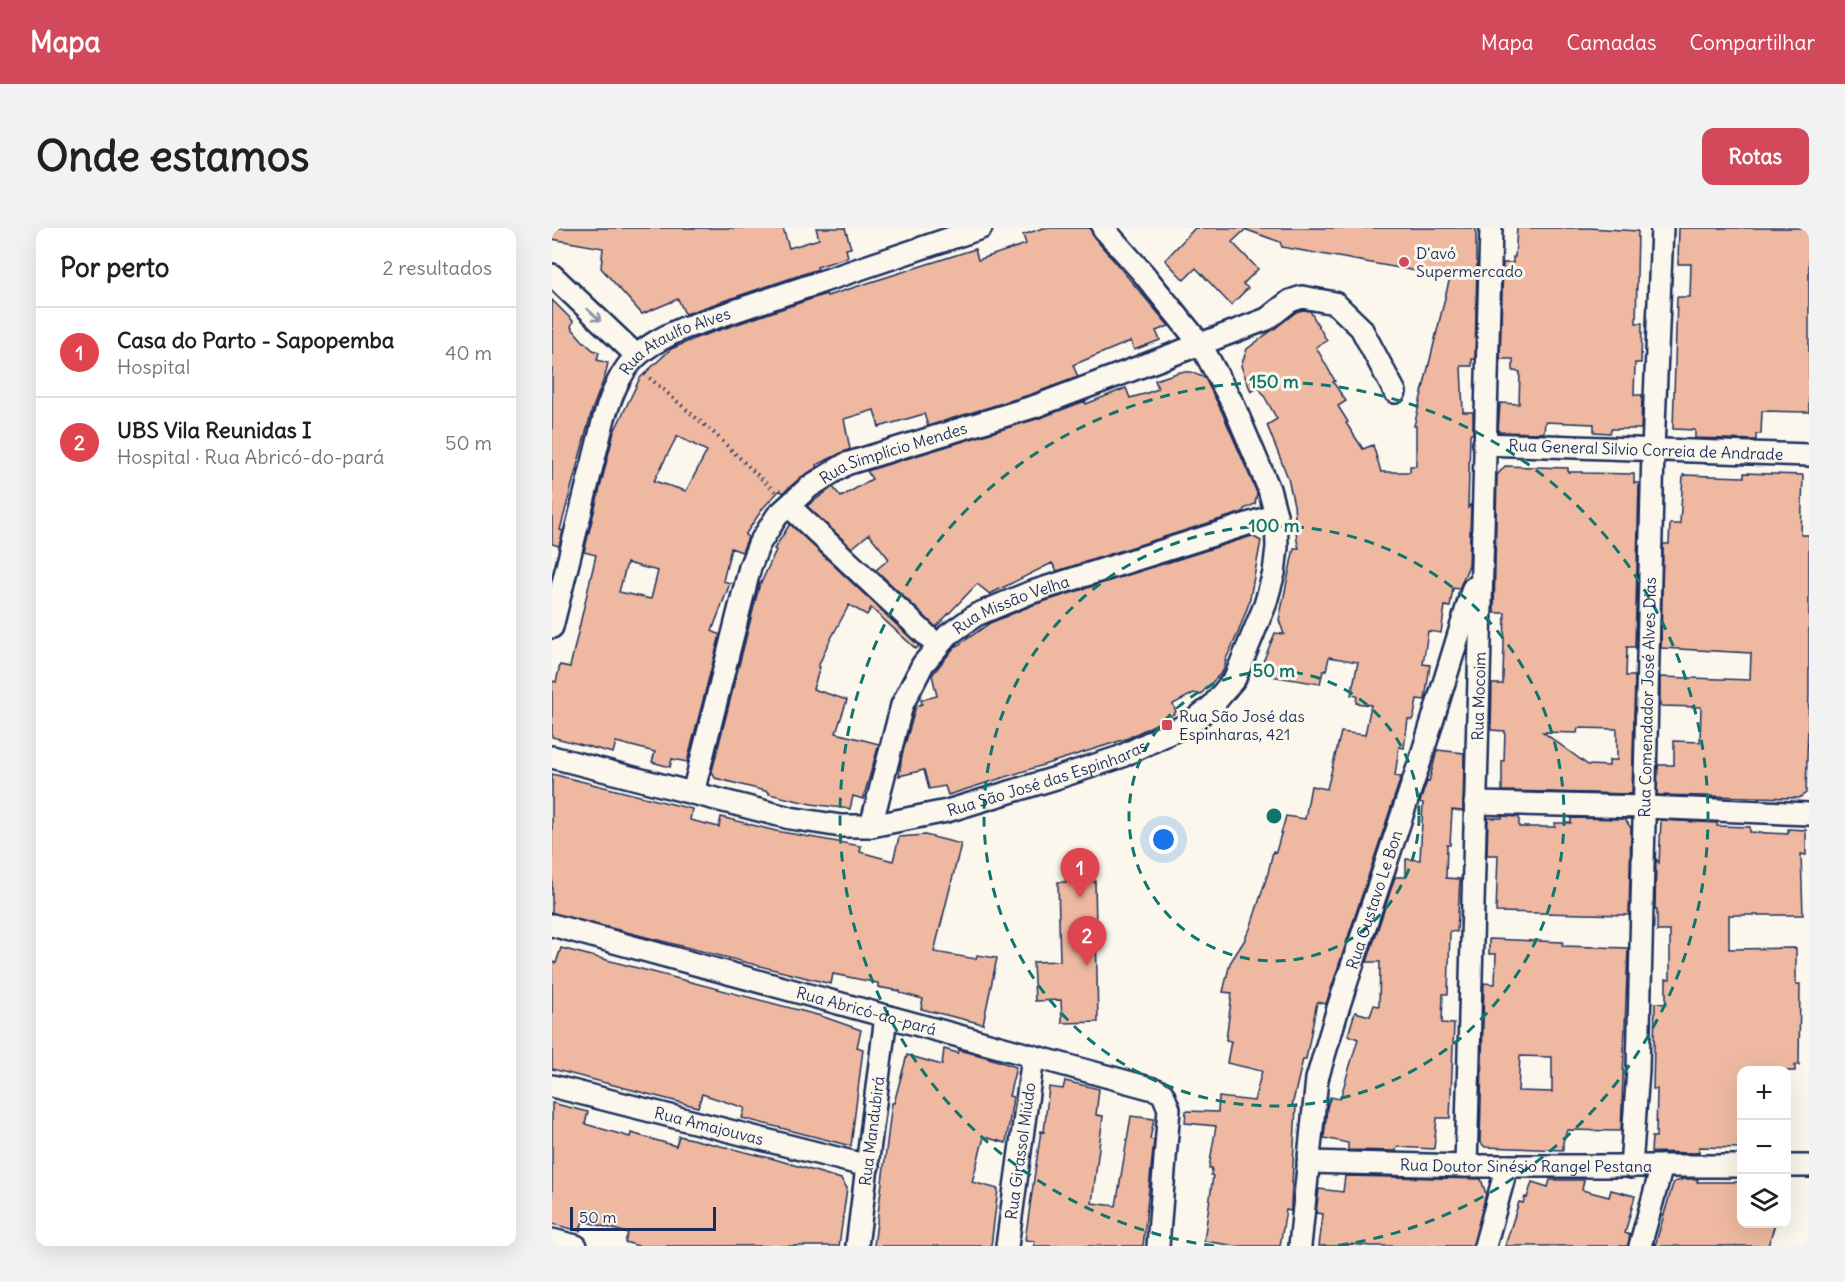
<!DOCTYPE html>
<html lang="pt">
<head>
<meta charset="utf-8">
<style>
  body { margin:0; font-family:Delius,sans-serif; background:#f2f2f2; color:#202124 }
  .controls { position:absolute; right:18px; bottom:18px; display:grid; overflow:hidden; border-radius:12px; box-shadow:0 6px 24px #0002 }
  .controls button { width:54px; height:54px; display:grid; place-items:center; padding:0; border:0; border-bottom:2px solid #e0e0e0; background:#fff; color:#202124; font:30px sans-serif }
  .scale { position:absolute; left:18px; bottom:15px; width:146px; box-sizing:border-box; padding-left:6px; border:3px solid #1b2f5e; border-top:0; font-size:16px; line-height:21px; white-space:nowrap; color:#1b2f5e; -webkit-text-stroke:4px #fbf7ec; paint-order:stroke }
  .you { position:absolute; left:612px; top:612px; width:21px; height:21px; margin:-15px; border:4px solid #fff; border-radius:50%; background:#1a73e8; box-shadow:0 0 0 9px #1a73e833 }
  .badge { display:grid; place-items:center; width:39px; height:39px; border-radius:50%; background:#d1495b; color:#fff; font-size:20px; font-weight:700 }
  .pin { position:absolute; translate:-50% -50px; filter:drop-shadow(0 2px 3px #0008) }
  .pin::after { content:''; position:absolute; top:32px; width:21px; height:18px; background:inherit; clip-path:polygon(0 0,100% 0,50% 100%) }
  .list { margin:0; padding:0; list-style:none }
  h2 { display:flex; justify-content:space-between; align-items:center; height:78px; margin:0; padding:0 24px; font-size:26px }
  h2 small { font-size:20px; font-weight:400; color:#757577 }
  .list li { display:grid; grid-template-columns:39px 1fr auto; gap:18px; align-items:center; box-sizing:border-box; height:90px; padding:0 24px; border-top:2px solid #e0e0e0 }
  .list b { display:block; font-size:22px; white-space:nowrap }
  .list p { margin:0; font-size:20px; white-space:nowrap; color:#757577 }
  .list em { font-size:20px; font-style:normal; color:#757577 }
  .icon { flex:none; width:33px; height:33px; fill:none; stroke:currentColor; stroke-width:2; stroke-linecap:round; stroke-linejoin:round }
  .map { position:relative; flex:none; width:1257px; height:1018px; overflow:hidden; border-radius:12px }
  header { display:flex; align-items:center; gap:36px; box-sizing:border-box; height:84px; padding:0 30px; background:#d1495b; color:#fff }
  header strong { font-size:28px }
  nav { display:flex; gap:33px; margin-inline-start:auto; font-size:21px }
  .intro { display:flex; align-items:center; justify-content:space-between; box-sizing:border-box; height:144px; padding:0 36px }
  h1 { margin:0; font-size:42px }
  .button { padding:15px 27px; border-radius:12px; background:#d1495b; color:#fff; font-size:21px; font-weight:700 }
  main { display:flex; gap:36px; padding:0 36px }
  aside { flex:1; background:#fff; border-radius:12px; box-shadow:0 6px 24px #0002 }
  .map>svg:first-child { display:block }
  .building { fill:#eeb9a0; stroke:#1b2f5e; stroke-width:1.5; fill-rule:evenodd }
  .lines { fill:none; stroke-linecap:round; stroke-linejoin:round }
  .minor-casing { stroke:#1b2f5e; stroke-width:26 }
  .path { stroke:#1b2f5e; stroke-width:4; stroke-dasharray:1.5 4.5; stroke-linecap:butt }
  .minor { stroke:#fbf7ec; stroke-width:21 }
  .oneway { stroke:#8b93a5 }
  .ring { fill:none; stroke:#0f766e; stroke-width:3; stroke-dasharray:10 8 }
  .poi-dot { fill:#d1495b; stroke:#fbf7ec; stroke-width:2 }
  .labels { text-anchor:middle; stroke-width:6; stroke-linejoin:round; paint-order:stroke }
  .poi-label { font-size:16px; fill:#1b2f5e; stroke:#fbf7ec; text-anchor:start }
  .street-label { font-size:16px; fill:#1b2f5e; stroke:#fbf7ec }
  .centre { fill:#0f766e; stroke:#fbf7ec; stroke-width:3 }
  .ring-label { font-size:18px; text-anchor:middle; font-weight:bold; fill:#0f766e; stroke:#fbf7ec; stroke-width:6; stroke-linejoin:round; paint-order:stroke }
</style>
</head>
<body>
<header>
<strong>Mapa</strong>
<nav><a>Mapa</a><a>Camadas</a><a>Compartilhar</a></nav>
</header>
<div class="intro"><h1>Onde estamos</h1><a class="button">Rotas</a></div>
<main>
<aside>
<h2>Por perto<small>2 resultados</small></h2>
<ul class="list">
<li><span class="badge" style="background:#e0444e">1</span><div><b>Casa do Parto - Sapopemba</b><p>Hospital</p></div><em>40 m</em></li>
<li><span class="badge" style="background:#e0444e">2</span><div><b>UBS Vila Reunidas I</b><p>Hospital · Rua Abricó-do-pará</p></div><em>50 m</em></li>
</ul>
</aside>
<div class="map">
<svg width="1257" height="1018" viewBox="0 0 1257 1018">
  <rect width="100%" height="100%" fill="#fbf7ec"/>
  <filter id="ink" filterUnits="userSpaceOnUse"><feTurbulence type="fractalNoise" baseFrequency=".0167" numOctaves="2"/><feDisplacementMap in="SourceGraphic" scale="12" xChannelSelector="R" yChannelSelector="G"/><feConvolveMatrix kernelMatrix="1 2 1 2 8 2 1 2 1" color-interpolation-filters="sRGB"/></filter>
  <g filter="url(#ink)">
    <!-- building -->
    <path class="building" d="M0,0H231L237,20L267,11L264,0H293L299,20L294,21L296,29L265,39L266,41L133,86L126,71L90,86L49,40L51,20L0,11Z
      M491,0H538L541,8L617,98L604,103L608,112L582,122L579,113L521,137L526,149L480,166L376,198L372,186L327,199L322,182L292,191L298,221L264,237L266,239L249,249L231,265L228,262L211,280L193,307L196,309L190,324L179,320L171,353L178,355L160,403L168,407L135,534L120,531L118,539L100,534L103,524L64,514L61,525L0,509V453L4,454L8,437L18,439L44,327L32,324L62,204L88,150L119,121L144,110L274,66L275,68L423,21L426,32L474,16L471,7ZM125,208L155,223L134,263L102,253ZM75,335L106,343L99,371L67,364Z
      M643,0H695L680,14L706,41L691,56L696,60L679,77L644,40L632,52L613,32Z
      M696,0H924V33L925,34L923,131H920V138H909L911,184H921V206H918L916,280L919,276L917,337L907,361L901,360L898,379L893,378L889,405L876,403L871,436L878,437L873,472L865,471L862,488L860,492L856,491L852,520L847,519L843,548L849,549L774,776L765,774L754,831H751L740,878H744L739,976V983L734,982L728,1018H685L652,1013L661,948L659,947L660,940H657L664,898L633,895L634,883L666,884L667,869L702,873L710,843L675,835L679,813L674,812L680,765L671,764L678,735L694,710H693L698,701L716,645L721,623L724,624L734,588L753,591L759,558L775,561L789,504L813,507L819,477L804,475L805,468L799,467L806,434L777,429L774,443H771L768,456L706,446L723,405L732,406L727,392L742,320H747L745,313L742,277L736,250L715,197L725,191L707,159L699,164L689,138L695,121L744,84L751,82L758,83L775,113L764,119L783,153L781,154L794,173L786,178L796,194L794,195L811,221L821,217L829,244H858V238H864V198H862L898,49L730,19L728,14L695,2Z
      M965,0H1037L1086,3L1084,95H1090L1089,135H1083L1082,167H1090L1089,201H1059L1058,205L1042,204V196L993,194L992,205L946,204L948,175L967,176L968,144L961,143V131H948L951,35H961V29H963Z
      M1127,0H1257V184L1210,183L1209,206H1204V212L1143,210V202L1121,201L1125,69H1138L1139,36H1126Z
      M0,72L21,93L19,99L30,112L41,122L47,124L45,132L56,135L53,148L40,182L8,302L11,303L7,318L0,316Z
      M628,144H639L653,150L670,184L705,265L703,276L692,281L691,284L505,343L500,335L438,366L425,356L384,399L324,342L337,331L317,306L300,320L255,278L281,259L289,269L320,251L315,243L321,241L488,190L533,173L534,176L574,160L578,170L592,166L606,161L603,152Z
      M953,238L1016,240V244H1030V245L1082,246V255H1087L1083,419H1075L1074,448H1083L1080,566L950,563V533H952L953,503L939,502L940,456H951V447L953,385H942L945,247ZM1026,500L1065,501V532H1057V538L1036,537L991,504L1025,505Z
      M1192,245L1251,247L1249,307H1257V465L1254,565L1247,570L1105,567L1106,537H1122V513L1148,514L1149,479L1108,478V449L1198,452L1199,425L1109,420L1111,316H1117L1118,296H1128L1131,247L1192,249Z
      M238,296L367,418L364,421L319,380L315,387L297,377L275,418L266,439H268L261,461L295,472L284,505L327,516L311,571L301,568L298,581L259,576L217,566V564L163,550L160,543L208,355H209L224,322L222,321Z
      M700,308L709,313L697,375L686,405L673,433L674,434L671,443L648,467L642,465L621,476L624,484L614,491L574,511L396,567L393,558L377,561L372,542L347,548L350,527L364,478L370,476L369,472L385,468L380,447L405,416V418L438,395L481,377Z
      M885,522L912,525L911,583L900,582L898,617H895L894,650L908,651L905,704L898,703L896,766H891L890,795L902,796L898,890H885L882,921L845,919L844,923L796,922V915L772,910L775,880L778,869L788,871L806,811L796,807L803,784L818,788L822,777L827,778L828,734H815L843,649H854V631L868,632L871,575L868,574L875,553L877,554Z
      M0,546L140,581L138,592L167,599L169,589L224,603L309,618L308,624L341,633L347,609L373,607L409,616L382,724L424,731L425,727L445,730L431,796L369,781L371,771L348,765V763L326,759V755L281,746L279,756L0,685Z
      M950,588L967,589V599H1003V595H1019V590L1073,591L1079,600L1077,687L944,684L946,627H935L936,590H950Z
      M1109,592L1165,595V598L1198,599V604L1236,606V601L1254,602V627L1249,626L1251,687H1177V721L1244,720V756H1248L1247,837H1243V843H1190V920L1147,919V924L1143,925L1099,924L1100,909H1104L1105,861H1101L1103,775L1114,776V751H1118V703H1105V682H1103L1104,631L1107,635Z
      M534,640V654L543,653L546,794L510,795L509,772L483,773L481,734L508,733L506,654H514V641Z
      M937,711L1011,714L1010,718L1076,720L1069,903L1015,902L1011,914V922L933,919L928,914L932,755L943,756L944,726H937ZM968,828L1000,829V864L966,863Z
      M9,720L269,788L309,802L305,819L311,821L299,918L190,890L193,880L150,866L146,879L0,841V734L4,735Z
      M392,821L406,825L407,822L434,829L464,839L457,868L461,869L454,915L432,909L420,954L446,961L439,1018H322L340,875H342L355,827L390,837Z
      M513,853L547,861L544,887L551,888L540,975L564,978L579,888L602,891L598,911L602,912L591,1018H482L483,1013L473,1012L489,903L492,904L497,859L511,861Z
      M0,875L36,884L33,896L78,909L79,905L124,918L127,908L222,931L289,951L295,960L287,1018H86L73,1014L76,1005L31,993L28,1003L0,996Z
      M793,948L929,951L934,966L921,1018H819L796,1016V1018H767L771,986L764,985L767,961L791,964Z
      M1132,951H1146L1145,954H1190V996H1223L1216,1018H1101L1102,1015L1103,1018L1120,959L1122,954Z
      M998,952H1032L1030,962L1057,969L1059,962L1083,968L1073,1005L1078,1007L1076,1018H953L967,974L971,975L973,969L975,970L980,954L996,959Z"/>
    <g class="lines">
      <!-- minor casing -->
      <g class="minor-casing">
        <g id="minor">
          <path d="M0,47L84,127"/>
          <path id="s1" d="M932,216L1257,227"/>
          <path d="M237,278L386,418"/>
          <path id="s2" d="M0,399L52,190C69,138 81,122 132,100L429,0"/>
          <path id="s3" d="M0,529L238,590L289,598H319L395,583L504,550L568,529L638,495L660,478L683,450L713,377L722,345L725,319L724,287L717,261L682,178L649,117L590,44L551,0"/>
          <path id="s4" d="M141,565L198,339L207,316L225,288L257,259L294,236L484,178L715,91L738,73L750,69L783,75L809,100L843,164"/>
          <path d="M923,575L1093,579L1257,586"/>
          <path id="s5" d="M319,598L350,477L371,436L396,407L424,387L477,365L724,287"/>
          <path id="s6" d="M0,697L605,862L611,866L617,881L606,1018"/>
          <path id="s7" d="M0,858L316,938"/>
          <path id="s8" d="M756,934L914,938H1190"/>
          <path id="s9" d="M914,938L939,0"/>
          <path d="M1234,938H1257"/>
          <path id="s10" d="M1079,939L1086,842L1101,222L1110,0"/>
          <path d="M0,1012L24,1018"/>
          <path id="s11" d="M305,1018L334,788"/>
          <path id="s12" d="M455,1018L481,829"/>
          <path id="s13" d="M748,1018L765,851L787,777L869,530L921,360"/>
          <path d="M933,1018L955,938"/>
          <path d="M1088,1018L1110,938"/>
        </g>
      </g>
      <!-- path -->
      <path class="path" d="M93,146L163,206L223,264"/>
      <!-- minor -->
      <use href="#minor" class="minor"/>
    </g>
    <!-- one-way arrows -->
    <defs><path id="oneway-shaft" d="M-6 0H5M1.5-3L5.5 0L1.5 3" fill="none" stroke-width="1.6" stroke-linecap="round" stroke-linejoin="round" transform="scale(1.5)"/></defs>
    <use class="oneway" href="#oneway-shaft" transform="translate(42 87) rotate(43)"/>
  </g>
  <!-- distance rings -->
  <g class="ring">
    <circle cx="722" cy="588" r="145"/>
    <circle cx="722" cy="588" r="290"/>
    <path d="M662 1018A434 434 0 1 1 782 1018"/>
  </g>
  <!-- markers -->
  <g class="poi-dot">
    <circle cx="852" cy="34" r="6"/>
    <rect x="609" y="491" width="12" height="12" rx="3"/>
  </g>
  <g class="labels">
    <!-- poi labels -->
    <g class="poi-label">
      <text x="864" y="31">D'avó<tspan x="864" dy="18">Supermercado</tspan></text>
      <text x="627" y="494">Rua São José das<tspan x="627" dy="18">Espinharas, 421</tspan></text>
    </g>
    <!-- street labels -->
    <g class="street-label">
      <text dy="6" stroke="none"><textPath href="#s2" startOffset="327">Rua Ataulfo Alves</textPath></text>
      <text dy="6" stroke="none"><textPath href="#s1" startOffset="162">Rua General Silvio Correia de Andrade</textPath></text>
      <text dy="6" stroke="none"><textPath href="#s4" startOffset="426">Rua Simplício Mendes</textPath></text>
      <text dy="6" stroke="none"><textPath href="#s5" startOffset="280">Rua Missão Velha</textPath></text>
      <text dy="6" stroke="none"><textPath href="#s9" startOffset="470">Rua Mocoim</textPath></text>
      <text dy="6" stroke="none"><textPath href="#s10" startOffset="470">Rua Comendador José Alves Dias</textPath></text>
      <text dy="6" stroke="none"><textPath href="#s3" startOffset="510">Rua São José das Espinharas</textPath></text>
      <text dy="6" stroke="none"><textPath href="#s13" startOffset="356">Rua Gustavo Le Bon</textPath></text>
      <text dy="6" stroke="none"><textPath href="#s6" startOffset="326">Rua Abricó-do-pará</textPath></text>
      <text dy="6" stroke="none"><textPath href="#s7" startOffset="162">Rua Amajouvas</textPath></text>
      <text dy="6" stroke="none"><textPath href="#s11" startOffset="116">Rua Mandubirá</textPath></text>
      <text dy="6" stroke="none"><textPath href="#s12" startOffset="96">Rua Girassol Miúdo</textPath></text>
      <text dy="6" stroke="none"><textPath href="#s8" startOffset="218">Rua Doutor Sinésio Rangel Pestana</textPath></text>
    </g>
  </g>
  <circle cx="722" cy="588" r="9" class="centre"/>
  <g class="ring-label">
    <text x="722" y="160">150 m</text>
    <text x="722" y="304">100 m</text>
    <text x="722" y="449">50 m</text>
  </g>
</svg>
<div class="controls">
<button>+</button>
<button>−</button>
<button><svg class="icon" aria-label="layers" viewBox="0 0 24 24"><path d="M12 4l9 5-9 5-9-5zM3 14l9 5 9-5"/></svg></button>
</div>
<div class="scale">50 m</div>
<div class="you"></div>
<div class="pin badge" style="left:528px;top:670px;background:#e0444e">1</div>
<div class="pin badge" style="left:535px;top:738px;background:#e0444e">2</div>
</div>
</main>
</body>
</html>
